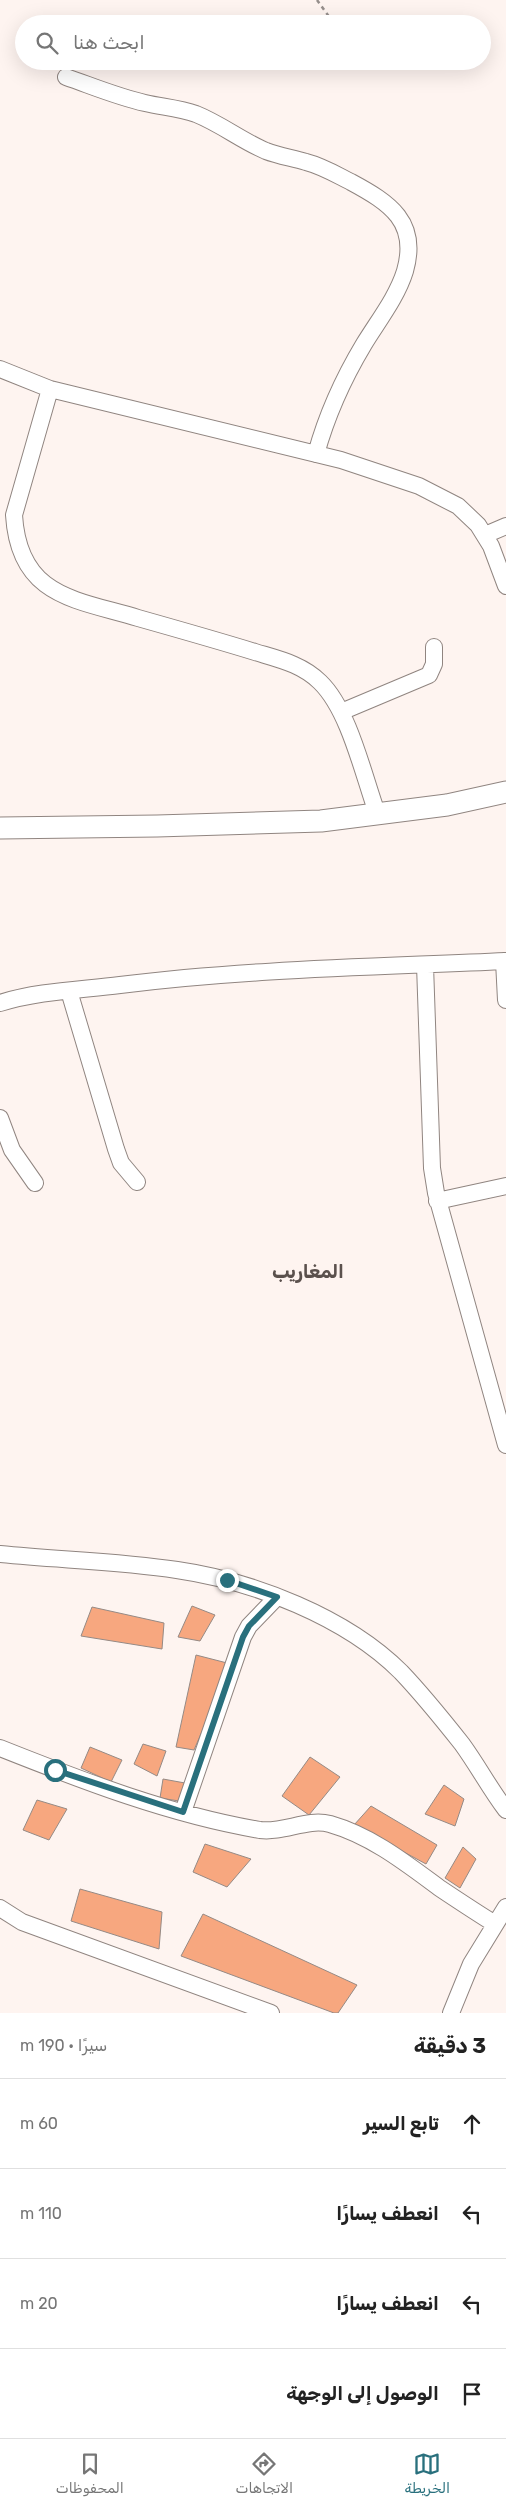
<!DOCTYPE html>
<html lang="ar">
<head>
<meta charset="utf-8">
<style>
  body { margin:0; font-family:Rubik,Vazirmatn,sans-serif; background:#f2f2f2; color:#222; direction:rtl }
  .stop { position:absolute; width:15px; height:15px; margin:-11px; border:4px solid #29707d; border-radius:50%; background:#fff }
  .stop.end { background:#29707d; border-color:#fff; box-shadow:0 1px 5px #0008 }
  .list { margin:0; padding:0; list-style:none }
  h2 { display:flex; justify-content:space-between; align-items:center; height:65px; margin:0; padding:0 20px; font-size:21px }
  h2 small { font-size:16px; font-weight:400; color:#767676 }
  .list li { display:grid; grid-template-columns:32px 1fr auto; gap:15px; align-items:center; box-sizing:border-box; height:90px; padding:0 20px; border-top:1px solid #e0e0e0 }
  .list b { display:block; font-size:19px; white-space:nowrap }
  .list em { font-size:16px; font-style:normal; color:#767676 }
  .icon { flex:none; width:28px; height:28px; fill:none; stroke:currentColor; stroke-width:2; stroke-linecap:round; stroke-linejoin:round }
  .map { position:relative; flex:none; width:506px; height:2013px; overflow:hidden; direction:ltr }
  .search { position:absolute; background:#fff; box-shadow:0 5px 20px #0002; left:15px; right:15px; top:15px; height:55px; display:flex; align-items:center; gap:12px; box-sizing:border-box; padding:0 18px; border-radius:28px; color:#767676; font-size:19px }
  .sheet { height:425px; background:#fff }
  nav { display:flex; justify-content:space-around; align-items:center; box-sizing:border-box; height:70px; border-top:1px solid #e0e0e0; background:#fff; font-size:14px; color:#767676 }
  nav a { display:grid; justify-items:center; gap:2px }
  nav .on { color:#29707d }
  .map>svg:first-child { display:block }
  .building { fill:#f7a77f; stroke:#958a85 }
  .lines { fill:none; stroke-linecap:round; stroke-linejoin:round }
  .minor-casing { stroke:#908580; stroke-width:18 }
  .tertiary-casing { stroke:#908580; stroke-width:23 }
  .path { stroke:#968f8c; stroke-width:2.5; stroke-dasharray:4 4; stroke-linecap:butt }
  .minor { stroke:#fff; stroke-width:16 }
  .tertiary { stroke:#fff; stroke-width:21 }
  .route { stroke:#29707d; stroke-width:6 }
  .labels { text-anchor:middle; stroke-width:4; stroke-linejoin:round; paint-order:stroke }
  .neighbourhood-label { font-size:19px; font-weight:bold; fill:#5b514d; stroke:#fef4f0 }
</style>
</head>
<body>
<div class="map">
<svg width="506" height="2013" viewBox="0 0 506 2013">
  <rect width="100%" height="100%" fill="#fef4f0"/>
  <!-- building -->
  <path class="building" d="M192,1606L215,1615L200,1641L178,1637Z
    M92,1607L164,1623L162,1649L81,1636Z
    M196,1655L231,1664L194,1750L176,1747Z
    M143,1744L166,1751L157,1776L134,1764Z
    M90,1747L122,1760L111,1782L81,1768Z
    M310,1757L340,1777L309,1815L282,1796Z
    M163,1779L185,1783L179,1801L160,1798Z
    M444,1785L464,1799L455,1826L425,1814Z
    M37,1800L67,1809L49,1840L23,1830Z
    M371,1806L437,1845L426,1864L354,1825Z
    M205,1844L251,1859L227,1887L193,1872Z
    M463,1847L476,1859L460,1888L445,1878Z
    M80,1889L162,1912L159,1949L71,1921Z
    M203,1914L357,1985L338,2013H334L181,1956Z"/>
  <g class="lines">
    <!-- minor casing -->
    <g class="minor-casing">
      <path id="minor" d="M66,77C92,86 118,97 145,103C162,107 179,108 196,114C221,124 242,141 266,151C279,156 293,158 306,162C322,166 337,175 351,182C390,203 419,222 405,271C397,297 378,321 364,344C343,379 327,414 316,454
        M0,369L50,389L341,460L419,486L458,506L478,525L491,546L506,586
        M50,389L14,515C19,597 75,599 138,618C177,629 216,640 255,652C278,659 302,664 320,682C349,710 363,774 377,813
        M485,535L506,526
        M341,712L429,675L434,664V647
        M504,961L506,1000
        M425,965L432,1168L436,1193L506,1445
        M69,991L116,1149L121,1163L137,1182
        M0,1003C38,991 80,990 120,985C248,969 377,967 506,961
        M0,1118L12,1150L35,1183
        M437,1201L506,1186
        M0,1554C59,1560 119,1561 177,1570C253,1581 346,1617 401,1672C422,1694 443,1720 462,1744C478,1766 490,1789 506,1810
        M0,1748C83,1781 171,1815 260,1830C284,1833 307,1818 330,1824C372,1836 407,1864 441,1889C459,1901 477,1913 495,1924
        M183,1812L243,1637L249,1626L277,1597
        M0,1908L22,1922L271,2013
        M451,2013L471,1964L506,1907"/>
    </g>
    <!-- tertiary casing -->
    <g class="tertiary-casing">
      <path id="tertiary" d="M0,828L157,826L321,821L447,805L506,792"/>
    </g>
    <!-- path -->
    <path class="path" d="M317,0L330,18"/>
    <!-- minor -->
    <use href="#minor" class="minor"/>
    <!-- tertiary -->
    <use href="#tertiary" class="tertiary"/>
  </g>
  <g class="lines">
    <!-- route -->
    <path class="route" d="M55,1770L183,1812L243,1637L249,1626L277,1597L227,1580"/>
  </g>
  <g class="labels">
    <!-- neighbourhood labels -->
    <g class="neighbourhood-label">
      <text x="308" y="1278">المغاريب</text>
    </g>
  </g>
</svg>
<div class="stop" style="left:55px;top:1770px"></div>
<div class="stop end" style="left:227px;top:1580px"></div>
<div class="search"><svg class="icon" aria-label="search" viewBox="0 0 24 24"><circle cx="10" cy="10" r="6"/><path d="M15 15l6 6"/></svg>ابحث هنا</div>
</div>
<section class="sheet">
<h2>3 دقيقة<small>سيرًا · 190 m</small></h2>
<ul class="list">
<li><svg class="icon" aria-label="ahead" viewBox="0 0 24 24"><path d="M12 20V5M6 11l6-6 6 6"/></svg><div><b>تابع السير</b></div><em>60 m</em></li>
<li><svg class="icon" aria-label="left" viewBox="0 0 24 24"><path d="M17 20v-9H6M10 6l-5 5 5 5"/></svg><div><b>انعطف يسارًا</b></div><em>110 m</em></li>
<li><svg class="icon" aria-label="left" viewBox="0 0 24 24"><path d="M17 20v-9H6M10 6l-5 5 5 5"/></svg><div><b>انعطف يسارًا</b></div><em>20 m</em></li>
<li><svg class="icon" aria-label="arrive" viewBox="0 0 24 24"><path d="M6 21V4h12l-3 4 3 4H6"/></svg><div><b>الوصول إلى الوجهة</b></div></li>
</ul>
</section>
<nav>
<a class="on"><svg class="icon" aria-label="map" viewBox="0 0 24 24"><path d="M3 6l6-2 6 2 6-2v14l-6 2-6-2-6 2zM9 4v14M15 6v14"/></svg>الخريطة</a>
<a><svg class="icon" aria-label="directions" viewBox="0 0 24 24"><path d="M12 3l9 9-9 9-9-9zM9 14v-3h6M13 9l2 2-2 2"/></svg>الاتجاهات</a>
<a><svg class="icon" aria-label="saved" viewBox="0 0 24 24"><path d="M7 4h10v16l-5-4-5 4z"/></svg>المحفوظات</a>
</nav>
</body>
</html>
